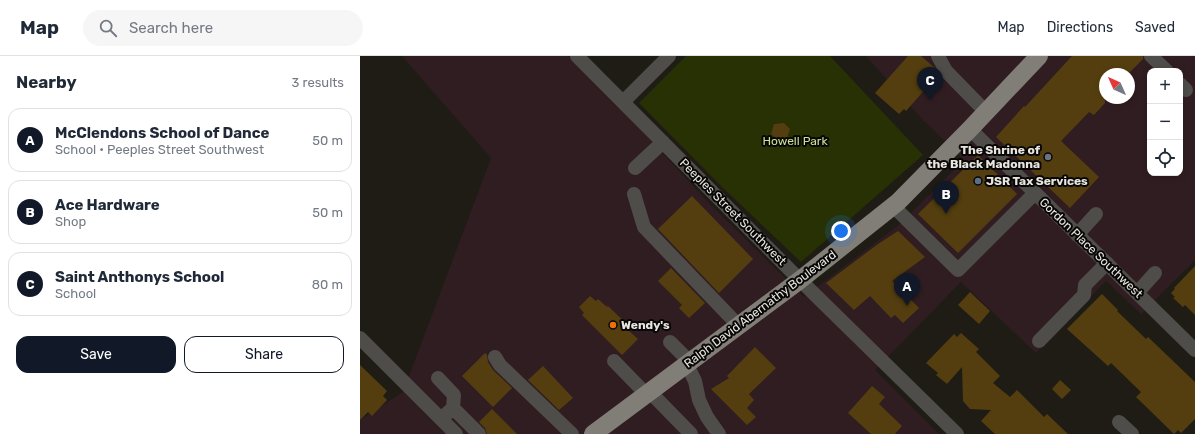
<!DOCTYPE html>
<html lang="en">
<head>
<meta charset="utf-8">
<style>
  body { margin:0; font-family:Rubik,sans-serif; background:#f6f6f7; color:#1f2937 }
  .controls { position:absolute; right:12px; top:12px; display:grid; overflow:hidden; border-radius:8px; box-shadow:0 2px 6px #0003 }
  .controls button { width:36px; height:36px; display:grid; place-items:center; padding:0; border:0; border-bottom:1px solid #e0e1e3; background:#fff; color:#1f2937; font:20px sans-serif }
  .compass { position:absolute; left:739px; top:12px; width:36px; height:36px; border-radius:50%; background:#fff; box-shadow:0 2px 6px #0003; rotate:315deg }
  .you { position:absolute; left:481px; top:175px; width:14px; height:14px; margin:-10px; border:3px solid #fff; border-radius:50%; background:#1a73e8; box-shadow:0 0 0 6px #1a73e833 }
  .badge { display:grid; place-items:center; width:26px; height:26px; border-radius:50%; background:#111827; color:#fff; font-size:13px; font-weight:700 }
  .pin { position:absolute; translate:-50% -33px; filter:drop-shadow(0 1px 2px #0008) }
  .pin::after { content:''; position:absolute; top:21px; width:14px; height:12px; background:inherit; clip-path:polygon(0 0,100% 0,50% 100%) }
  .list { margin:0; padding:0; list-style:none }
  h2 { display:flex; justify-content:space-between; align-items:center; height:52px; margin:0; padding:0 16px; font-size:17px }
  h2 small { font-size:13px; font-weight:400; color:#747a83 }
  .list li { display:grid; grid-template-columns:26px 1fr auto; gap:12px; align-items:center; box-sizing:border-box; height:64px; margin:0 8px 8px; padding:0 8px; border:1px solid #e0e1e3; border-radius:12px }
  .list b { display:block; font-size:15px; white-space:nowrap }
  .list p { margin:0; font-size:13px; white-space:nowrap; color:#747a83 }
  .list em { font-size:13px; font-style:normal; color:#747a83 }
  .actions { display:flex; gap:8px; padding:12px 16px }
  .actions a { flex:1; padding:9px 0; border:1px solid #111827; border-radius:12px; text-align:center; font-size:14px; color:#111827 }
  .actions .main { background:#111827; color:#fff }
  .icon { flex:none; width:22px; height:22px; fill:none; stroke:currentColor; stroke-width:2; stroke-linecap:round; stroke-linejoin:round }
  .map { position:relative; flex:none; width:835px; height:378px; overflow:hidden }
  header { display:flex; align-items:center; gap:24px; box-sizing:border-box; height:56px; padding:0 20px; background:#fff; border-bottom:1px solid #e0e1e3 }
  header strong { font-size:19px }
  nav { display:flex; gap:22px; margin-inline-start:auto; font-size:14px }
  .search { width:280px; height:36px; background:#f6f6f7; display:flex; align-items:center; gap:10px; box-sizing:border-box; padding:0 14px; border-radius:22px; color:#747a83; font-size:15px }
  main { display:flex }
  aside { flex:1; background:#fff }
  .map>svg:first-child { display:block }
  .commercial { fill:#301d21; fill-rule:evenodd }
  .green { fill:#273103 }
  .building { fill:#543e0f }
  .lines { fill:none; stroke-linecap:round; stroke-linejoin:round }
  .minor { stroke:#4f4d4a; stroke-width:14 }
  .major { stroke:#817d77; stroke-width:18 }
  .worship-dot { fill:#6b7280; stroke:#080705; stroke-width:1.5 }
  .service-dot { fill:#5c6f8a; stroke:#080705; stroke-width:1.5 }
  .food-dot { fill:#e8710a; stroke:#080705; stroke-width:1.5 }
  .labels { text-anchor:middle; stroke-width:4; stroke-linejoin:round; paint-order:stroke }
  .park-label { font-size:12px; fill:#c9e097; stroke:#080705 }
  .poi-label { font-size:12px; font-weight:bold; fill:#e9e6e2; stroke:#080705; text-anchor:start }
  .street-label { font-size:12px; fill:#e9e6e2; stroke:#080705 }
</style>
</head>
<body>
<header>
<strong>Map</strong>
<div class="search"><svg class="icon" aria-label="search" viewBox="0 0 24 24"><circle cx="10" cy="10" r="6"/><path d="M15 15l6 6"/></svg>Search here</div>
<nav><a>Map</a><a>Directions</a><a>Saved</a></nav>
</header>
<main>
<aside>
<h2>Nearby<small>3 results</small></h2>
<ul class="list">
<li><span class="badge">A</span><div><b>McClendons School of Dance</b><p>School · Peeples Street Southwest</p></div><em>50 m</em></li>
<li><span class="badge">B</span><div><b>Ace Hardware</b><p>Shop</p></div><em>50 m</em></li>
<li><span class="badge">C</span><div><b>Saint Anthonys School</b><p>School</p></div><em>80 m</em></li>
</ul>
<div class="actions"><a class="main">Save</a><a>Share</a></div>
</aside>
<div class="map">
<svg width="835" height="378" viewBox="0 0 835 378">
  <rect width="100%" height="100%" fill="#1f1c16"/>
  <!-- commercial -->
  <path class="commercial" d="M42,0H208L255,46L346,144L444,241L540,168L604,104L562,63L506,0H835V204L781,258L746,225L676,297L601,226L515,314L579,378H0V364L43,336L131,102ZM790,15H820V117H790ZM745,18H769V42H745Z"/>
  <!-- green -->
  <path class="green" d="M326,0H470L563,99L441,206L363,132L279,47Z"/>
  <!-- building -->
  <path class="building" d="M548,0H561L575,12L577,16L574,20L575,22L546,55L544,53L539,58L515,37Z
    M712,0H783V3L768,18H745V47L734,59L729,56L701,85L739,121L710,152L636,81L664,50L665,51Z
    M424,67L430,73L427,82L418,84L411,78L414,68Z
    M618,99L657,138L598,197L558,158Z
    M332,140L393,203L359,237L298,173Z
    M538,175L565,201L532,225L559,252L543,267L535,259L531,262L510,240L494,254L466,227L518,188Z
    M835,210V259L825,249L823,251L813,242L815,241L811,237L815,233L814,232Z
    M311,212L345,247L329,262L319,252L322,249L298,225Z
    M610,236L630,255L619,268L598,249Z
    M742,238L758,254L757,255L786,283L788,281L835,326V363L821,377L818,374L814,378L776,341L781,336L751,307L748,310L707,273Z
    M230,240L236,245L238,243L247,251L248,250L271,272L268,274L278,283L262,299L222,259L224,257L219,251Z
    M601,277L619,293L616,296L640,320L633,327L650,341L657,334L684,361L687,358L708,378H635L621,365L631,354L610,353L603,345L602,311L587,328L576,319L578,317L566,307L594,278L597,281Z
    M395,291L416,312L389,338L394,344L387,352L396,361L387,369L351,333L369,322L367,320Z
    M125,297L127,299L128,306L133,314L152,332L133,351L102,320Z
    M0,309L27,335L23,340L27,344L12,360L8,356L0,364Z
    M183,310L213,342L199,354L168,324Z
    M700,324L711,334L702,343L692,333Z
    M512,330L525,341L519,348L542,370L535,378H511L488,357Z
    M132,353L157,378H127L125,372L119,366Z"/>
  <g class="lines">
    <!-- minor -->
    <path class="minor" d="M217,0L440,224L597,378
      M578,0L586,15L626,56
      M791,0L807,15
      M820,28L826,34
      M263,46L309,0
      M610,73L835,294
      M275,112L303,86
      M274,138L284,171L379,270
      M533,150L598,214L675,137
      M717,179L736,158
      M777,237L795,217
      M0,282L96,378
      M679,285L724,239L725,229L747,207
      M310,286L330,306
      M135,301L140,309L212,378
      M254,305L286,338
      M327,309L335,325L339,344L347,361L359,378
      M78,322L94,339L93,352L81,363
      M290,336L331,378
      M93,352L119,378
      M759,366L772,378"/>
    <!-- major -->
    <path class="major" d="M233,378L440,224L538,146L610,73L679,0"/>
  </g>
  <!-- markers -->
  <circle class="worship-dot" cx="688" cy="101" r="4"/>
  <circle class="service-dot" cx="618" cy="125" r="4"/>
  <circle class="food-dot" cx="253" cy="269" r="4"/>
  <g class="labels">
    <!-- park labels -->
    <g class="park-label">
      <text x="435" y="89">Howell Park</text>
    </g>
    <!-- poi labels -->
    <g class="poi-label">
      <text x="680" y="98" text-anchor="end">The Shrine of<tspan x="680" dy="14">the Black Madonna</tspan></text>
      <text x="626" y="129">JSR Tax Services</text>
      <text x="261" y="273">Wendy's</text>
    </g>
    <!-- street labels -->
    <g class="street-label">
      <text transform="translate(373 156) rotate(45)" y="4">Peeples Street Southwest</text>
      <text transform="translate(731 192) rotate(44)" y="4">Gordon Place Southwest</text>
      <text transform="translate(400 253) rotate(-37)" y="4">Ralph David Abernathy Boulevard</text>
    </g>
  </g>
</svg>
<div class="controls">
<button>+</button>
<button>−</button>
<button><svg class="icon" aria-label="locate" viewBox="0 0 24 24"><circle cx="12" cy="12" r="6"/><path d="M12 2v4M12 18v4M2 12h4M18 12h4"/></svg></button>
</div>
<svg class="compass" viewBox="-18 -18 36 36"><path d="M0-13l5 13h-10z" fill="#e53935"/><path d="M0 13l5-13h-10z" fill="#747a83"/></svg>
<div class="you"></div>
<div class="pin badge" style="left:547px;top:250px">A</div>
<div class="pin badge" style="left:586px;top:158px">B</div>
<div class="pin badge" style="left:570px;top:44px">C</div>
</div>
</main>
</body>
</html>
